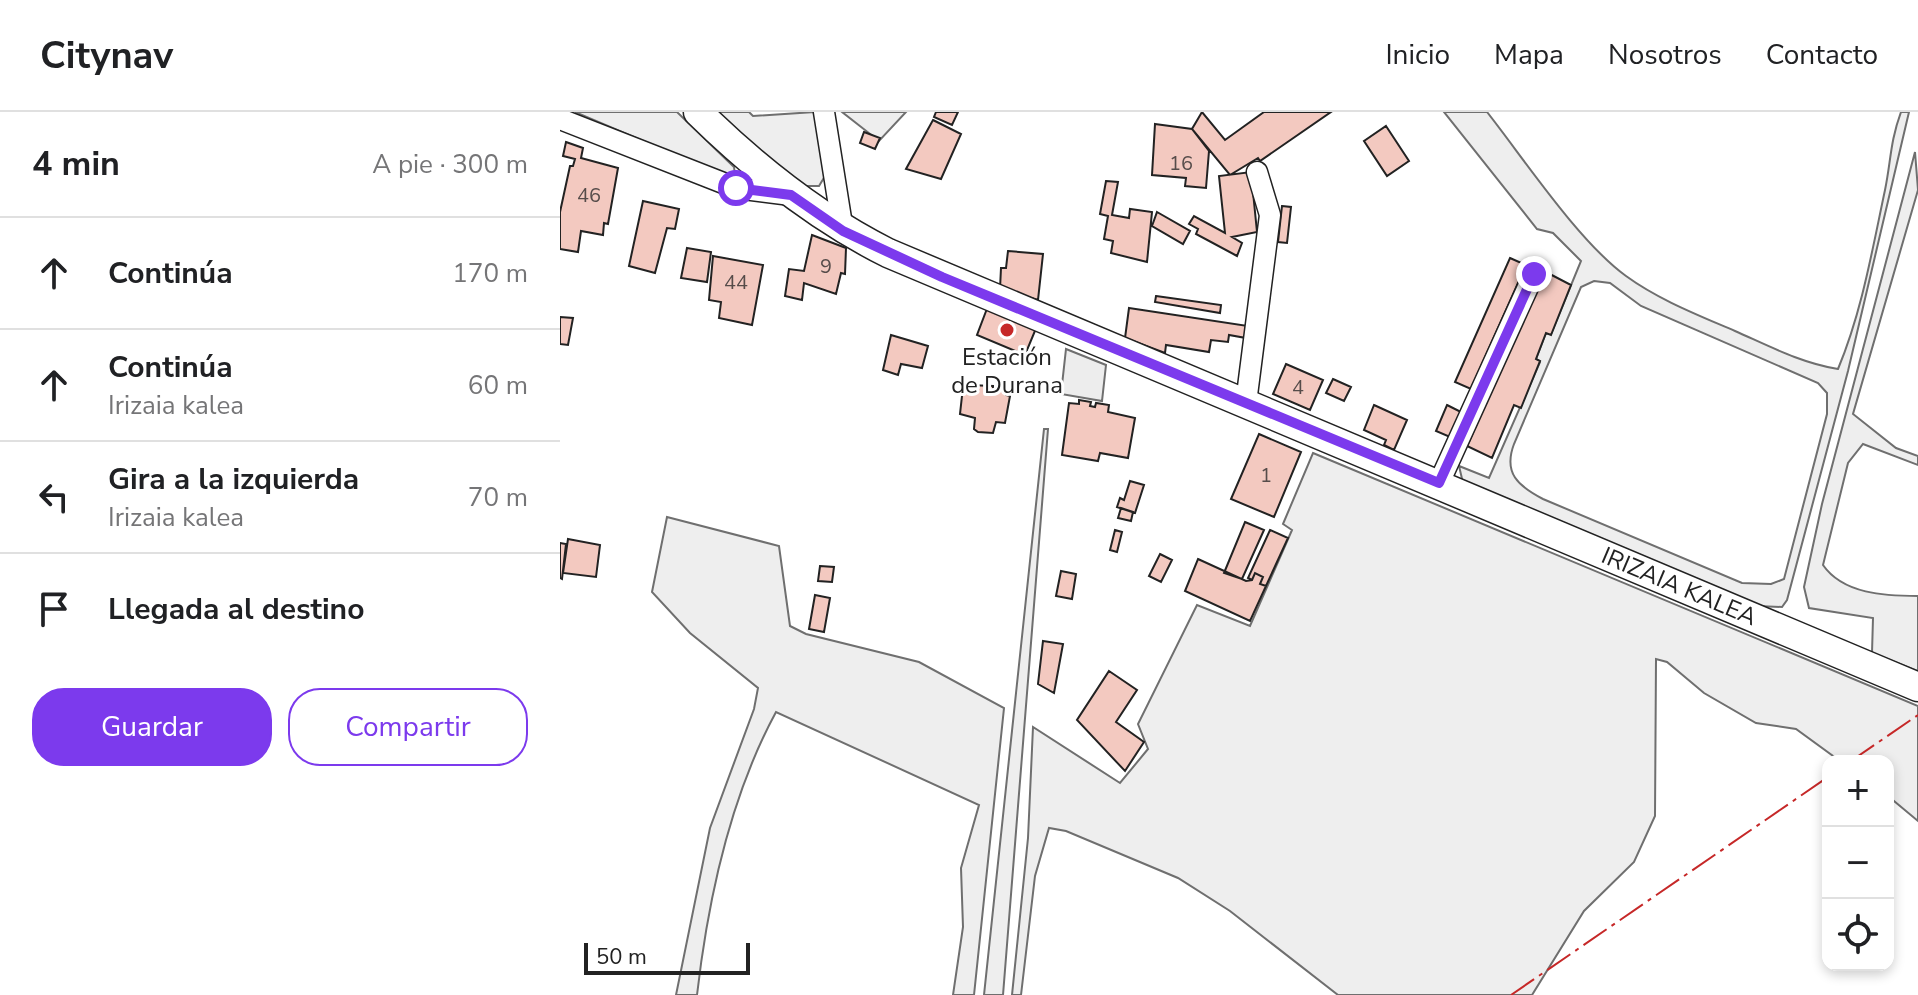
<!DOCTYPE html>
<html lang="es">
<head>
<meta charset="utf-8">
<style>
  body { margin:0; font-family:"Nunito Sans",sans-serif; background:#f6f6f6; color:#202124 }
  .controls { position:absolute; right:24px; bottom:24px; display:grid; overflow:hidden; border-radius:16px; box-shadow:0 4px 12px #0003 }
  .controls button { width:72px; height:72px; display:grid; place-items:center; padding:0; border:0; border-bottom:2px solid #e0e0e0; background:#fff; color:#202124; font:40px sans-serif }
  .scale { position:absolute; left:24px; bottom:20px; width:166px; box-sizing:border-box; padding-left:8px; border:4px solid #222; border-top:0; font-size:22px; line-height:28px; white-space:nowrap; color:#222; -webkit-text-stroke:6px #fff; paint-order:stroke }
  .stop { position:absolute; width:24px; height:24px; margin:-18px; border:6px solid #7c3aed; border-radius:50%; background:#fff }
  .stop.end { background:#7c3aed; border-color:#fff; box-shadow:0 2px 8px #0008 }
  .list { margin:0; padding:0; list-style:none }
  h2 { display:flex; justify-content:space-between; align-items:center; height:104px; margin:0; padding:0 32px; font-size:34px }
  h2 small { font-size:26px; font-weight:400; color:#757577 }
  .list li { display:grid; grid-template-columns:52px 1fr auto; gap:24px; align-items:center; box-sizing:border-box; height:112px; padding:0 32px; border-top:2px solid #e0e0e0 }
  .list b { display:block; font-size:30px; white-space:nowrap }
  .list p { margin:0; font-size:26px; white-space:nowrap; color:#757577 }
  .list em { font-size:26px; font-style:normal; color:#757577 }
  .actions { display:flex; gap:16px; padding:24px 32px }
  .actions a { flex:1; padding:18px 0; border:2px solid #7c3aed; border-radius:32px; text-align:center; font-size:28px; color:#7c3aed }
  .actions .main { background:#7c3aed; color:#fff }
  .icon { flex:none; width:44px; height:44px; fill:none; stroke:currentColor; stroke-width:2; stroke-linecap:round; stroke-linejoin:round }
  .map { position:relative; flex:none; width:1358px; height:883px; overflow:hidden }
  header { display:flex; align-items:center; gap:48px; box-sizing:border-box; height:112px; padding:0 40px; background:#fff; border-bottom:2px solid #e0e0e0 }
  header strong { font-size:38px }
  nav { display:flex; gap:44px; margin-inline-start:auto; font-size:28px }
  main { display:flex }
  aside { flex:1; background:#fff }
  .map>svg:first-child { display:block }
  .green { fill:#eee; stroke:#6f6f6f; stroke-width:2; fill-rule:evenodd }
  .parking { fill:#ededed; stroke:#6f6f6f; stroke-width:2 }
  .building { fill:#f3c9c0; stroke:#222; stroke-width:2 }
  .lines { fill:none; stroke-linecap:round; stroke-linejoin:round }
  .street-casing { stroke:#222; stroke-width:23 }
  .secondary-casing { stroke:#222; stroke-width:31 }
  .street { stroke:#fff; stroke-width:20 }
  .secondary { stroke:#fff; stroke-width:28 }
  .power { stroke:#c62828; stroke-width:2; stroke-dasharray:28 6 4 6; stroke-linecap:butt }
  .route { stroke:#7c3aed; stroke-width:10 }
  .poi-dot { fill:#c62828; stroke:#fff; stroke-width:3 }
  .labels { text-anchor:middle; stroke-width:6; stroke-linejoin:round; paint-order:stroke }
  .number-label { font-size:20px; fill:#564c4a }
  .poi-label { font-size:24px; fill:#222; stroke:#fff }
  .street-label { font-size:24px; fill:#222; stroke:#fff }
</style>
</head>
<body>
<header>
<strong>Citynav</strong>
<nav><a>Inicio</a><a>Mapa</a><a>Nosotros</a><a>Contacto</a></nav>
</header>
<main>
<aside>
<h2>4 min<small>A pie · 300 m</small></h2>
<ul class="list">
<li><svg class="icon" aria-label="ahead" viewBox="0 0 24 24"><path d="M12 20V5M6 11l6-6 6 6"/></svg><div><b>Continúa</b></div><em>170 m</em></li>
<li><svg class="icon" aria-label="ahead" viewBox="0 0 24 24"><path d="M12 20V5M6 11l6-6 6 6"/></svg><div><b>Continúa</b><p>Irizaia kalea</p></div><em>60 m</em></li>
<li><svg class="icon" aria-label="left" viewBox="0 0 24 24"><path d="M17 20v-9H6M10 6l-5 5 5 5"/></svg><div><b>Gira a la izquierda</b><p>Irizaia kalea</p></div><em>70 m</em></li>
<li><svg class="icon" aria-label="arrive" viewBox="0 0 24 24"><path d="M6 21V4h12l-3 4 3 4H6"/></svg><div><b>Llegada al destino</b></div></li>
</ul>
<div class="actions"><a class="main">Guardar</a><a>Compartir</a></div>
</aside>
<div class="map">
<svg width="1358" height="883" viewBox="0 0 1358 883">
  <rect width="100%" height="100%" fill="#fff"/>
  <!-- green -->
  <path class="green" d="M15,0H117L174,55L175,63L168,65Z
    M157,0H189L193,4L255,0L265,64L259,74H237Z
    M282,0H346L319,29Z
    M884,0H927C964,47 1019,130 1066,164C1099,188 1138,203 1175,219C1209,234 1241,251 1278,257C1302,199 1312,139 1325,78C1331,49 1330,30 1341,0H1349L1288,259L1227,488L1222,495L1197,494L903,371L899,354L929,366L980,250L976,247L986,221L991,222L1021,149L993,121L977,117ZM1034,169L1050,171L1081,194L1258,271L1267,281V302L1224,467L1211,472L1182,471L983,387C958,374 943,361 954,332L1021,175Z
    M1355,40L1358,78L1293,302L1336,336L1358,344V353L1303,332L1288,351L1263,453C1283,482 1325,484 1358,484V559L1312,541L1313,506L1249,496L1244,475L1262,392Z
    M484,317H488L443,883H424Z
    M753,341L1358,594V709L1328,684V649H1280L1236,617L1196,611L1144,581L1107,550L1096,547L1095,704L1074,750L1024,799L972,883H778L670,799L618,766L506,719L489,716L475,764L461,883H452L468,726L473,615L560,671L588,637L578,612L637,493L690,514L732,418L723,412Z
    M107,405L219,434L230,514L246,522L359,550L444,596L414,883H393L403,815L401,756L419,693L216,600C170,685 148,787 137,883H116L150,716L194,597L198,576L130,521L92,480Z"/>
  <!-- parking -->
  <path class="parking" d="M506,237L546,253L542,289L501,282Z"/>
  <!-- building -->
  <path class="building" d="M376,0H398L392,13L374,5Z
    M642,0L665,28L704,0H771L700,49L698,46L670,63L632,17Z
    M373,8L401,22L381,67L346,57Z
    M595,12L632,17L649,39L646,76L625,74L626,66L592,63Z
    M826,14L849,49L827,64L804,29Z
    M304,20L320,26L315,37L300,31Z
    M6,30L23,36L21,46L58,56L48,112L44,111L43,123L21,119L18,140L0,137V100L10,54H13L15,47L3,44Z
    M691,60L697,120L672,125L682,131L677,144L636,122L638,117L629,112L634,104L665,121L659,64Z
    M546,69L558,70L552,103L569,106L570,97L592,100L587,150L551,141L553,129L544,127L548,104L540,102Z
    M83,89L119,97L115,117L107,116L95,161L69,154Z
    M722,94L731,95L727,131L718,130Z
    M597,100L630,119L623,132L592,114Z
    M252,123L286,136L285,162L281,161L276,182L244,171L242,188L225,184L229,157L244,159Z
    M127,136L151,140L147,170L121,166Z
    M448,139L483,142L478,188L440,177L441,156H446Z
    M153,144L203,153L192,213L159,206L161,190L149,188Z
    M950,146L966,153L911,277L895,270Z
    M984,159L1011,173L991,223L986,221L976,247L980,249L961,296L954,293L932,346L907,334Z
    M596,184L661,193L660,201L595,190Z
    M428,194L477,214L465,243L417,223Z
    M569,196L688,214L686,226L669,223L668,230L651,228L649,240L606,233L605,241L565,226Z
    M0,205L13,206L8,233L0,232Z
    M331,223L368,234L362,256L341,252L338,263L323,258Z
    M726,252L763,268L750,298L713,282Z
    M773,267L791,275L784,289L766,281Z
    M408,273L433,274V278L446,279V283L450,284L445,311L436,310L433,321L418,320L414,317L415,306L400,302L403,275Z
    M519,288L531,290L530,294L535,295L536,291L549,293L548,300L575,306L568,346L540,341L538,349L502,343L509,291L519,292Z
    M814,293L847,308L834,338L824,333L826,328L804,318Z
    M887,293L901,300L890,325L876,319Z
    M699,322L741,340L714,405L671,387Z
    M570,369L584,373L575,401L557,395L560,386L564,388Z
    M561,396L573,400L571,409L558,406Z
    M685,410L704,418L682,467L664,461Z
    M555,418L562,420L557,440L550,438Z
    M710,418L728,426L706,474L700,472L703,465L695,461L692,468L688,466Z
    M8,427L40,433L36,465L3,461Z
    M0,431L6,432L2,467L0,466Z
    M600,442L612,448L601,470L589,464Z
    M638,447L686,469L692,468L695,461L703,465L700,472L706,474L690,509L625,479Z
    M260,454L274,455L272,470L258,469Z
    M501,459L516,462L512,487L496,484Z
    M255,483L270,486L264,520L249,517Z
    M483,529L503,532L494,581L478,572Z
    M549,559L577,578L556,610L584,630L565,659L517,608Z"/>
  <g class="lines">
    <!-- street casing -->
    <g class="street-casing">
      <path id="street" d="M264,0L283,119
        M0,7L176,76L231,83
        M686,291L710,103L697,60
        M879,371L974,162"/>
    </g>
    <!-- secondary casing -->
    <g class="secondary-casing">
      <g id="secondary">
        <path id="s1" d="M138,0C195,56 256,105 328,141L1358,575"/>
      </g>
    </g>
    <!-- street -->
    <use href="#street" class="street"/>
    <!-- secondary -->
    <use href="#secondary" class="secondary"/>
    <!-- power -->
    <path class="power" d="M1291,649L1358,603
      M951,883L1268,665"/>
  </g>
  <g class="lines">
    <!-- route -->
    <path class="route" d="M176,76L231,83L283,119L382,165L879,371L974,162"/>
  </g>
  <!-- markers -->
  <circle class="poi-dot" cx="447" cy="218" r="8"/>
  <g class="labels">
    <!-- number labels -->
    <g class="number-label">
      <text x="621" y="58">16</text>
      <text x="29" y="90">46</text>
      <text x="266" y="161">9</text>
      <text x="176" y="177">44</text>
      <text x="738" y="282">4</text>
      <text x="706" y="370">1</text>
    </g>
    <!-- poi labels -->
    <g class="poi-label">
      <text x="447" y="253">Estación<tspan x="447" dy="28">de Durana</tspan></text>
    </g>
    <!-- street labels -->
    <g class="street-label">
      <text dy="8" stroke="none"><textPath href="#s1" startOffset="1096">IRIZAIA KALEA</textPath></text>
    </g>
  </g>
</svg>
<div class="controls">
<button>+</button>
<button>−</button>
<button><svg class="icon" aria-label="locate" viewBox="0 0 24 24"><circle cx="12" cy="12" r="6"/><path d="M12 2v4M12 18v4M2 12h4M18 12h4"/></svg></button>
</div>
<div class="scale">50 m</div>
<div class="stop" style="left:176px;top:76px"></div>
<div class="stop end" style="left:974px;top:162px"></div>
</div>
</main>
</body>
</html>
